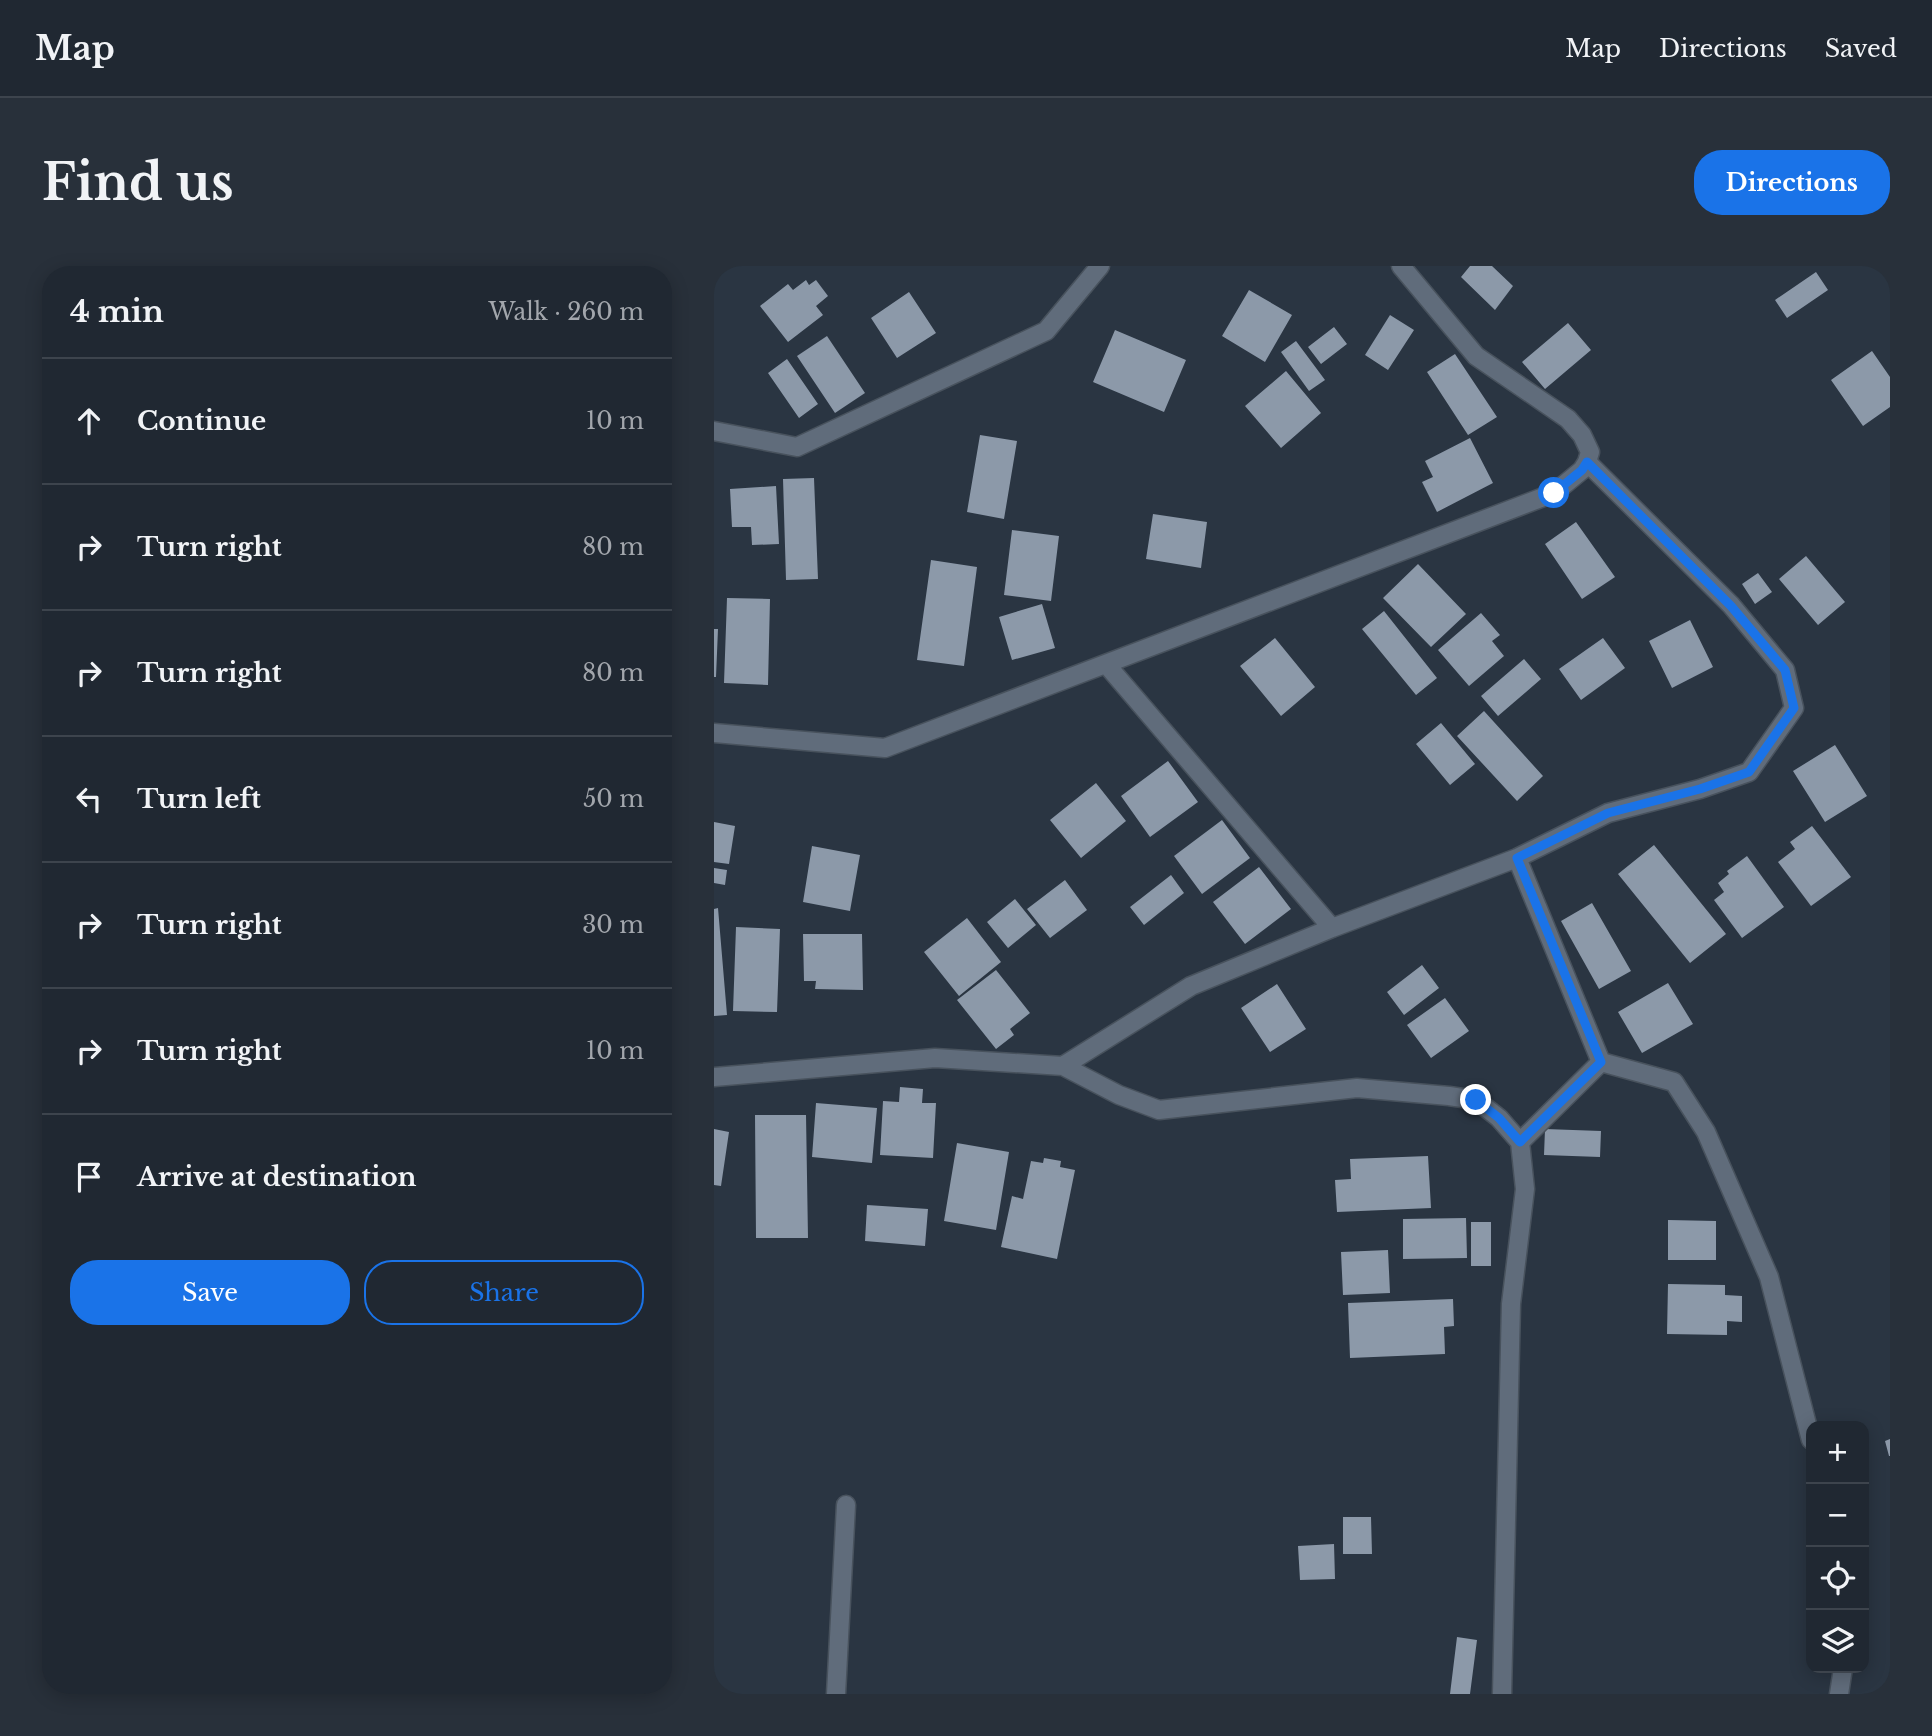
<!DOCTYPE html>
<html lang="en">
<head>
<meta charset="utf-8">
<style>
  body { margin:0; font-family:"Libre Baskerville",serif; background:#28303a; color:#f1f3f6 }
  .controls { position:absolute; right:21px; bottom:21px; display:grid; overflow:hidden; border-radius:14px; box-shadow:0 4px 18px #0003 }
  .controls button { width:63px; height:63px; display:grid; place-items:center; padding:0; border:0; border-bottom:2px solid #3d444d; background:#202832; color:#f1f3f6; font:35px sans-serif }
  .stop { position:absolute; width:21px; height:21px; margin:-16px; border:5px solid #1a73e8; border-radius:50%; background:#fff }
  .stop.end { background:#1a73e8; border-color:#fff; box-shadow:0 2px 7px #0008 }
  .list { margin:0; padding:0; list-style:none }
  h2 { display:flex; justify-content:space-between; align-items:center; height:91px; margin:0; padding:0 28px; font-size:30px }
  h2 small { font-size:23px; font-weight:400; color:#a2a6ac }
  .list li { display:grid; grid-template-columns:46px 1fr auto; gap:21px; align-items:center; box-sizing:border-box; height:126px; padding:0 28px; border-top:2px solid #3d444d }
  .list b { display:block; font-size:26px; white-space:nowrap }
  .list em { font-size:23px; font-style:normal; color:#a2a6ac }
  .actions { display:flex; gap:14px; padding:21px 28px }
  .actions a { flex:1; padding:16px 0; border:2px solid #1a73e8; border-radius:28px; text-align:center; font-size:24px; color:#1a73e8 }
  .actions .main { background:#1a73e8; color:#fff }
  .icon { flex:none; width:38px; height:38px; fill:none; stroke:currentColor; stroke-width:2; stroke-linecap:round; stroke-linejoin:round }
  .map { position:relative; flex:none; width:1176px; height:1428px; overflow:hidden; border-radius:28px }
  header { display:flex; align-items:center; gap:42px; box-sizing:border-box; height:98px; padding:0 35px; background:#202832; border-bottom:2px solid #3d444d }
  header strong { font-size:33px }
  nav { display:flex; gap:38px; margin-inline-start:auto; font-size:24px }
  .intro { display:flex; align-items:center; justify-content:space-between; box-sizing:border-box; height:168px; padding:0 42px }
  h1 { margin:0; font-size:49px }
  .button { padding:18px 32px; border-radius:28px; background:#1a73e8; color:#fff; font-size:24px; font-weight:700 }
  main { display:flex; gap:42px; padding:0 42px }
  aside { flex:1; background:#202832; border-radius:28px; box-shadow:0 4px 18px #0003 }
  .map>svg:first-child { display:block }
  .building { fill:#8c99a9 }
  .lines { fill:none; stroke-linecap:round; stroke-linejoin:round }
  .street-casing { stroke:#48525d; stroke-width:21 }
  .street { stroke:#606c7b; stroke-width:18 }
  .route { stroke:#1a73e8; stroke-width:9 }
</style>
</head>
<body>
<header>
<strong>Map</strong>
<nav><a>Map</a><a>Directions</a><a>Saved</a></nav>
</header>
<div class="intro"><h1>Find us</h1><a class="button">Directions</a></div>
<main>
<aside>
<h2>4 min<small>Walk · 260 m</small></h2>
<ul class="list">
<li><svg class="icon" aria-label="ahead" viewBox="0 0 24 24"><path d="M12 20V5M6 11l6-6 6 6"/></svg><div><b>Continue</b></div><em>10 m</em></li>
<li><svg class="icon" aria-label="right" viewBox="0 0 24 24"><path d="M7 20v-9h11M14 6l5 5-5 5"/></svg><div><b>Turn right</b></div><em>80 m</em></li>
<li><svg class="icon" aria-label="right" viewBox="0 0 24 24"><path d="M7 20v-9h11M14 6l5 5-5 5"/></svg><div><b>Turn right</b></div><em>80 m</em></li>
<li><svg class="icon" aria-label="left" viewBox="0 0 24 24"><path d="M17 20v-9H6M10 6l-5 5 5 5"/></svg><div><b>Turn left</b></div><em>50 m</em></li>
<li><svg class="icon" aria-label="right" viewBox="0 0 24 24"><path d="M7 20v-9h11M14 6l5 5-5 5"/></svg><div><b>Turn right</b></div><em>30 m</em></li>
<li><svg class="icon" aria-label="right" viewBox="0 0 24 24"><path d="M7 20v-9h11M14 6l5 5-5 5"/></svg><div><b>Turn right</b></div><em>10 m</em></li>
<li><svg class="icon" aria-label="arrive" viewBox="0 0 24 24"><path d="M6 21V4h12l-3 4 3 4H6"/></svg><div><b>Arrive at destination</b></div></li>
</ul>
<div class="actions"><a class="main">Save</a><a>Share</a></div>
</aside>
<div class="map">
<svg width="1176" height="1428" viewBox="0 0 1176 1428">
  <rect width="100%" height="100%" fill="#2a3542"/>
  <!-- building -->
  <path class="building" d="M756,0H778L799,20L781,44L747,11Z
    M1102,6L1114,24L1073,52L1061,34Z
    M92,14L95,19L102,14L114,30L102,40L109,49L74,76L46,40L74,18L79,24Z
    M535,24L578,49L551,96L508,70Z
    M195,26L222,67L183,92L157,52Z
    M676,49L700,64L674,104L651,89Z
    M854,57L877,84L831,123L808,96Z
    M620,61L633,78L607,98L594,81Z
    M401,64L472,94L450,146L379,116Z
    M113,70L151,127L121,147L83,90Z
    M582,75L611,114L595,125L567,86Z
    M1158,85L1176,111V141L1149,160L1117,114Z
    M741,88L783,151L754,169L713,106Z
    M73,93L104,138L85,152L54,107Z
    M572,105L607,147L567,182L531,140Z
    M266,169L303,175L290,253L253,246Z
    M756,172L779,217L723,246L708,216L719,211L711,195Z
    M100,212L104,313L72,314L69,213Z
    M62,220L65,278L38,279L37,261H18L16,223Z
    M439,248L493,256L487,302L432,293Z
    M862,256L901,311L868,333L831,278Z
    M298,264L345,270L337,335L290,329Z
    M1092,290L1131,336L1104,359L1065,313Z
    M217,294L263,301L250,400L203,394Z
    M704,298L752,348L717,381L669,332Z
    M1044,307L1058,326L1041,338L1028,318Z
    M13,332L56,333L54,419L10,417Z
    M328,338L341,382L298,394L285,351Z
    M670,345L723,412L702,429L648,363Z
    M767,347L786,369L778,375L790,390L755,420L724,384Z
    M976,354L999,401L958,422L935,375Z
    M0,363H4L2,411H0Z
    M561,372L601,421L567,450L526,400Z
    M889,372L911,402L867,434L845,403Z
    M810,393L827,413L784,450L767,430Z
    M770,445L829,510L803,535L743,470Z
    M727,457L761,498L736,519L702,478Z
    M1121,479L1153,530L1111,556L1079,505Z
    M454,495L484,536L436,571L407,530Z
    M382,517L412,555L367,592L336,554Z
    M508,554L536,592L488,628L460,590Z
    M0,556L21,560L15,598L0,596Z
    M1098,560L1137,611L1097,640L1064,596L1081,583L1076,576Z
    M940,579L1012,668L976,697L904,608Z
    M98,580L146,589L136,645L89,636Z
    M1033,590L1070,641L1028,672L1000,634L1010,626L1004,617L1015,608L1013,605Z
    M545,601L577,643L531,678L499,636Z
    M0,602L13,604L11,619L0,617Z
    M457,609L470,627L430,659L416,641Z
    M351,614L373,644L336,672L313,643Z
    M301,633L322,659L294,682L273,656Z
    M878,637L917,705L885,723L847,655Z
    M4,642L13,749L0,750V643Z
    M253,652L287,696L245,730L210,686Z
    M22,661L66,663L63,746L19,745Z
    M89,668H148L149,724L101,723L102,715H90Z
    M708,699L725,722L690,749L673,726Z
    M282,704L316,747L296,763L300,769L282,783L243,734Z
    M954,717L979,758L928,787L904,746Z
    M563,718L592,763L556,786L527,742Z
    M731,732L755,765L717,792L693,759Z
    M186,821L209,823L208,837H222L219,892L166,889L169,835L185,836Z
    M102,837L163,842L158,897L98,891Z
    M41,849H92L94,972H42Z
    M0,863L15,866L7,920L0,919Z
    M831,863L887,865L886,891L830,889Z
    M243,877L295,886L282,964L230,955Z
    M714,890L717,942L623,946L621,914L637,913L636,893Z
    M330,892L347,895L346,901L361,904L343,993L287,981L298,930L309,933L317,895L329,897Z
    M153,939L214,943L211,980L151,975Z
    M752,952L753,992L689,993V953Z
    M954,954L1002,955V994H954Z
    M757,956H777V1000H757Z
    M674,984L676,1027L629,1029L627,986Z
    M954,1018L1011,1019V1029L1028,1030V1056L1013,1055V1069L953,1068Z
    M739,1033L740,1060L730,1061L731,1088L636,1092L634,1037Z
    M1176,1173V1190H1175L1171,1175Z
    M629,1251H657L658,1288H629Z
    M620,1278L621,1313L586,1314L584,1280Z
    M743,1371L763,1374L756,1428H736Z"/>
  <g class="lines">
    <!-- street casing -->
    <g class="street-casing">
      <path id="street" d="M0,165L83,181L332,65L386,0
        M392,398L618,662
        M0,467L171,482L840,227L868,204L873,196L876,186L868,169L854,153L762,90L687,0
        M803,592L887,796L806,876
        M887,796L960,816L992,866L1055,1011L1097,1174
        M349,800L477,720L618,662L803,592L894,547L986,523L1035,506L1080,442L1071,404L1017,339L873,196
        M0,811L221,792L349,800L405,829L445,844L643,822L735,830L762,834L785,852L806,876L811,923L797,1038L788,1428
        M122,1428L132,1239
        M1125,1428L1129,1402"/>
    </g>
    <!-- street -->
    <use href="#street" class="street"/>
  </g>
  <g class="lines">
    <!-- route -->
    <path class="route" d="M762,834L785,852L806,876L887,796L803,592L894,547L986,523L1035,506L1080,442L1071,404L1017,340L873,196L868,204L840,227"/>
  </g>
</svg>
<div class="controls">
<button>+</button>
<button>−</button>
<button><svg class="icon" aria-label="locate" viewBox="0 0 24 24"><circle cx="12" cy="12" r="6"/><path d="M12 2v4M12 18v4M2 12h4M18 12h4"/></svg></button>
<button><svg class="icon" aria-label="layers" viewBox="0 0 24 24"><path d="M12 4l9 5-9 5-9-5zM3 14l9 5 9-5"/></svg></button>
</div>
<div class="stop" style="left:840px;top:227px"></div>
<div class="stop end" style="left:762px;top:834px"></div>
</div>
</main>
</body>
</html>
